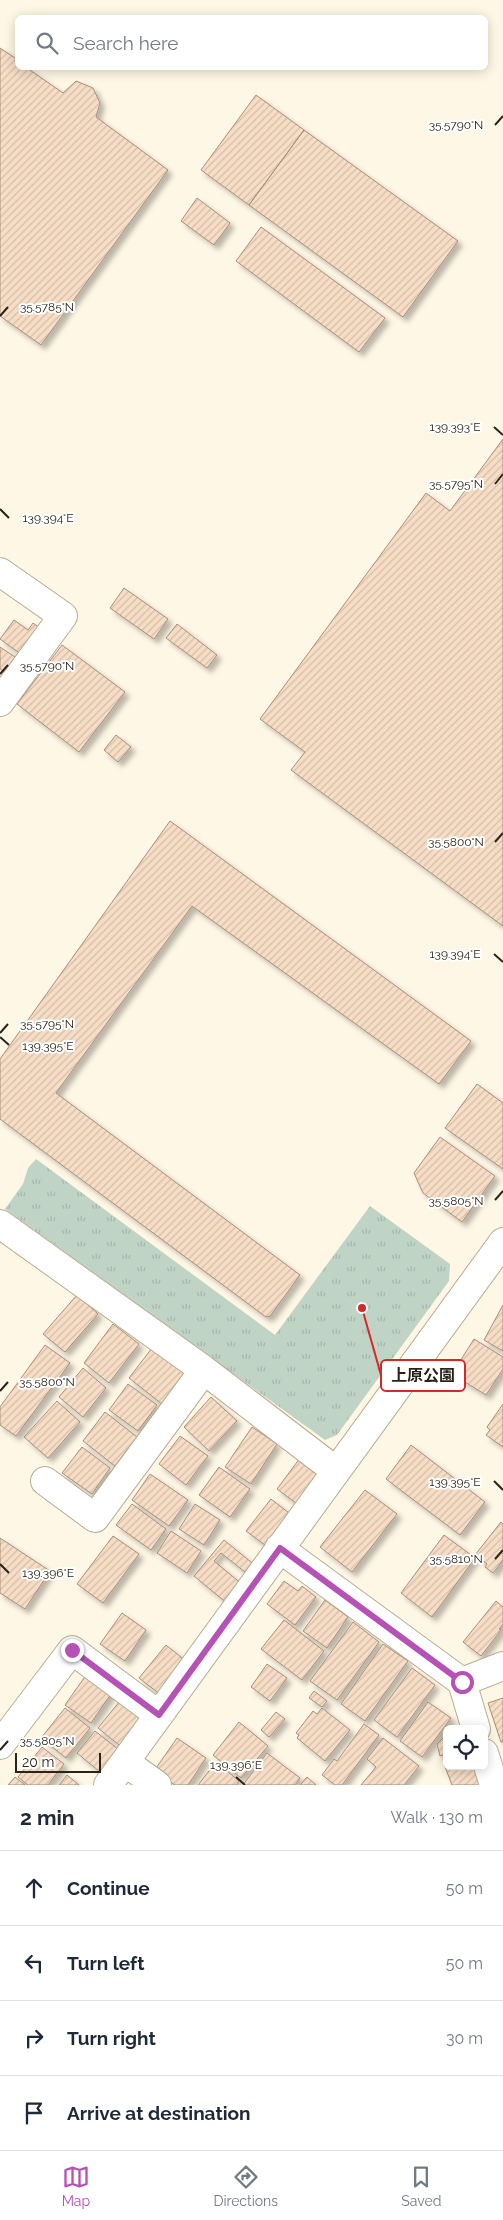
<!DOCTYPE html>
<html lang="en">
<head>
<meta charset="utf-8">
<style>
  body { margin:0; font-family:Raleway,"Noto Sans JP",sans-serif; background:#f2f2f3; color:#1f2937 }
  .controls { position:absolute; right:15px; bottom:15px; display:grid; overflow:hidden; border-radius:8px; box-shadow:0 2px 12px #0003 }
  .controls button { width:45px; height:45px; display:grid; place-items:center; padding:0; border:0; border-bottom:1px solid #e0e1e3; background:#fff; color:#1f2937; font:25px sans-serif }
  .scale { position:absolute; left:15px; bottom:12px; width:86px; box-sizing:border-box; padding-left:5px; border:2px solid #292419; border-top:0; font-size:14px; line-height:18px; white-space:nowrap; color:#292419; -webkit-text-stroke:4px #fff; paint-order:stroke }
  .stop { position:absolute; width:15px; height:15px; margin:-11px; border:4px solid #b651b6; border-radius:50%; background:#fff }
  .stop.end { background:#b651b6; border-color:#fff; box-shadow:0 1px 5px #0008 }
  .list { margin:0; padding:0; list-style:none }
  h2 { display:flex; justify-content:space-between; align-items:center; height:65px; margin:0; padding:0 20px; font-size:21px }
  h2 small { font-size:16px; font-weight:400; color:#747a83 }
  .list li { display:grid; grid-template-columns:32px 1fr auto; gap:15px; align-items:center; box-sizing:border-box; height:75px; padding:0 20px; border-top:1px solid #e0e1e3 }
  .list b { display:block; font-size:19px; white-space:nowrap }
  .list em { font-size:16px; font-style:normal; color:#747a83 }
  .icon { flex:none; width:28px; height:28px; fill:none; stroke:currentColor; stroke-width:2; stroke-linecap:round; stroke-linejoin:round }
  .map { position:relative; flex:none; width:503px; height:1785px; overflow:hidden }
  .search { position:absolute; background:#fff; box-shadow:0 2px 12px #0003; left:15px; right:15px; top:15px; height:55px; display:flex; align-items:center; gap:12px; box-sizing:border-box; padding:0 18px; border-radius:8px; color:#747a83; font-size:19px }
  .sheet { height:365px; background:#fff }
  nav { display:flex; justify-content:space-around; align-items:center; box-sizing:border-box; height:70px; border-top:1px solid #e0e1e3; background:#fff; font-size:14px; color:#747a83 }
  nav a { display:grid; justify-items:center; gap:2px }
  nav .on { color:#b651b6 }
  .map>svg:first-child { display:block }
  .grass { fill:url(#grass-tufts) }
  .building { fill:url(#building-hatch); stroke:#a68f79; filter:url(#shadow) }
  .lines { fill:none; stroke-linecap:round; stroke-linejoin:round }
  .minor-casing { stroke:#b8ac90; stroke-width:30 }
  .minor { stroke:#fff; stroke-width:28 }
  .route { stroke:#b651b6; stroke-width:6 }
  .ticks { fill:none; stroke:#292419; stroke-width:2 }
  .ticks-label { font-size:12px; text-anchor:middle; fill:#292419; stroke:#fff; stroke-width:4; stroke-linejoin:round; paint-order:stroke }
  .leader { fill:none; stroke:#d62828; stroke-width:2 }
  .callout-dot { fill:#d62828; stroke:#fff; stroke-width:2 }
  .callout { fill:#fff; stroke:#d62828; stroke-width:2 }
  .callout-label { font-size:16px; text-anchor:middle; font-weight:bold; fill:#292419 }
</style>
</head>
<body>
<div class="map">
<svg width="503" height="1785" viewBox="0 0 503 1785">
  <defs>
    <pattern id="grass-tufts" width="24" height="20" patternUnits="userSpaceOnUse" patternTransform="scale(1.25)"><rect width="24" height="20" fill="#c0d4c6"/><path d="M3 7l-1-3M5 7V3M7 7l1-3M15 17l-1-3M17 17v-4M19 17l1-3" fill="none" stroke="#a5b6aa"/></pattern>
    <pattern id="building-hatch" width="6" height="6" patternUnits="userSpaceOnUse" patternTransform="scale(1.25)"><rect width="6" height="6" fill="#f7ddc6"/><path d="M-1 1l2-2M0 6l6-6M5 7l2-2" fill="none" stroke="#d4beaa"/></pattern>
    <filter id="shadow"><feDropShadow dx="4.5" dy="4.5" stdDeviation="2.5" flood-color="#0004"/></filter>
  </defs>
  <rect width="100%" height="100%" fill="#fff7e5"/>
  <!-- grass -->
  <path class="grass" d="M36,1159L275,1335L370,1206L450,1264L449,1281L337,1435L325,1440L5,1209L23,1184L28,1168Z"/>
  <!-- building -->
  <path class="building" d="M0,48L18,60V68H27L63,93L76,81L93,88L100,103L96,117L168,170L41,345L0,316Z
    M256,95L304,130L249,205L201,170Z
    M304,130L458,241L403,317L249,205Z
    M197,198L230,223L214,245L181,221Z
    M261,227L385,318L359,352L236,261Z
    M503,439V926L291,770L305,752L260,719L426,493L450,511Z
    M124,588L168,619L154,639L110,608Z
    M14,620L28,630L33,623L44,631L25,657L0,639Z
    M177,624L217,655L207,668L166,638Z
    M62,645L125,692L79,752L17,704Z
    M0,647L18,659L9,674L0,669Z
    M116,735L131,747L118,762L104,750Z
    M170,821L471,1041L439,1084L192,906L56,1093L300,1275L270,1316L266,1317L0,1119V1059Z
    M477,1084L503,1103V1169L445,1128Z
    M440,1137L495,1176L462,1222L423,1193L414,1173Z
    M77,1295L98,1314L65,1352L43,1334Z
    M503,1305V1351L484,1340Z
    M113,1324L139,1344L109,1383L84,1363Z
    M474,1339L503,1357V1369L486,1395L452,1374Z
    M45,1345L70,1363L16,1436L0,1425V1407Z
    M152,1348L185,1374L162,1404L129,1378Z
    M83,1368L106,1388L83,1417L59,1397Z
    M128,1384L157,1405L138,1431L109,1410Z
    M211,1397L237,1421L209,1451L184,1427Z
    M57,1401L80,1422L48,1458L24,1437Z
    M503,1404V1447L486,1435L490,1430L487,1427Z
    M105,1412L137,1437L115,1466L83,1441Z
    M252,1427L277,1444L251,1484L225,1467Z
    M180,1436L208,1456L186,1485L159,1464Z
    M411,1445L485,1502L460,1535L386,1479Z
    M82,1447L110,1468L92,1494L62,1473Z
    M300,1458L319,1472L296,1503L277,1489Z
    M219,1467L250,1489L230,1517L199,1495Z
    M150,1474L188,1500L169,1526L132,1500Z
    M365,1490L397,1514L352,1572L320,1547Z
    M271,1499L289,1513L265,1545L246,1531Z
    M132,1504L166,1529L151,1550L116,1525Z
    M195,1504L220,1520L204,1545L179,1529Z
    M501,1522L503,1524V1560L493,1573L485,1567L487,1564L475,1555Z
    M171,1531L201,1551L187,1573L157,1553Z
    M444,1535L475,1558L432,1617L401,1593Z
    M113,1536L139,1554L103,1603L77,1584Z
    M0,1538L50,1571L25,1609L0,1593Z
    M224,1540L257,1567L250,1576L221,1553L214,1561L243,1585L228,1604L194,1576Z
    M284,1581L298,1591L302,1586L316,1597L295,1625L267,1604Z
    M325,1600L348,1617L327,1648L303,1631Z
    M496,1601L503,1607V1624L499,1629L501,1630L481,1656L463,1642Z
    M122,1613L146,1630L125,1661L100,1644Z
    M284,1620L324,1651L302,1680L261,1649Z
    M353,1622L379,1642L337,1700L310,1681Z
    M383,1644L408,1661L365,1721L341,1704Z
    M166,1645L187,1662L161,1695L139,1678Z
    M267,1664L287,1678L270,1701L251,1687Z
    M412,1668L435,1685L397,1737L374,1720Z
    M89,1671L115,1688L91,1723L65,1705Z
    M314,1691L327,1701L322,1707L309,1698Z
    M124,1696L155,1720L129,1753L98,1728Z
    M503,1698V1742H501L488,1703Z
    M428,1702L451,1718L422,1757L400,1741Z
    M65,1708L90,1728L66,1758L41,1738Z
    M322,1708L350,1730L325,1761L297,1738L299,1735L296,1733L313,1711L317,1714Z
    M276,1712L285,1719L269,1737L261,1730Z
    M239,1722L268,1746L241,1778L213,1755Z
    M364,1724L379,1735L342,1785H335L322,1775L334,1759L337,1761Z
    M95,1731L123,1753L105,1776L77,1753Z
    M447,1731V1754L440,1756L437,1744L444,1737L443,1732Z
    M177,1738L206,1758L188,1785H175L154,1771Z
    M383,1738L419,1766L404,1785H361L376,1767L367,1759Z
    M42,1747L64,1764L48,1785H28L18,1777Z
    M267,1753L300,1778L295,1785H243Z
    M216,1762L239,1781L236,1785H198Z
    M447,1763V1766H484L489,1781L479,1785H452L444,1764Z
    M67,1775L79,1785H59Z
    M15,1777L25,1785H8Z
    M307,1777L316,1785H300Z"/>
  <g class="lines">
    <!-- minor casing -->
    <g class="minor-casing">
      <path id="minor" d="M0,572L63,616L0,702
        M0,1224L204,1370L336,1471
        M45,1481L95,1518L204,1370
        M279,1548L462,1682L476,1729
        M462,1682L503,1666
        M0,1745L72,1650L159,1715
        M484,1753L494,1785
        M125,1762L157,1785
        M108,1785L503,1242"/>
    </g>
    <!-- minor -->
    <use href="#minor" class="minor"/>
  </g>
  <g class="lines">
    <!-- route -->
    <path class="route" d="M72,1650L159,1715L280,1548L462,1682"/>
  </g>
  <!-- ticks -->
  <path class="ticks" d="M495,125L503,116M0,316L8,307M494,427L503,435M495,484L503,474M0,509L9,518M0,674L8,665M495,842L503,833M494,954L503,962M0,1033L8,1024M0,1037L9,1045M495,1200L503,1191M0,1391L8,1382M494,1481L503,1490M495,1559L503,1550M0,1564L9,1573M0,1750L8,1741M236,1777L245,1785"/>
  <g class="ticks-label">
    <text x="456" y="129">35.5790°N</text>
    <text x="47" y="311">35.5785°N</text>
    <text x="455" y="431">139.393°E</text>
    <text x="456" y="488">35.5795°N</text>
    <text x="48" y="522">139.394°E</text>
    <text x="47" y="670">35.5790°N</text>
    <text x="456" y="846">35.5800°N</text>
    <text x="455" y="958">139.394°E</text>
    <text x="47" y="1028">35.5795°N</text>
    <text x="48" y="1050">139.395°E</text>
    <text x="456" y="1205">35.5805°N</text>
    <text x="47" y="1386">35.5800°N</text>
    <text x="455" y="1486">139.395°E</text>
    <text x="456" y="1563">35.5810°N</text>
    <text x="48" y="1577">139.396°E</text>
    <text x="47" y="1745">35.5805°N</text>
    <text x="236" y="1769">139.396°E</text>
  </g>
  <!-- callouts -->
  <path class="leader" d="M362 1308L381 1375"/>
  <circle class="callout-dot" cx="362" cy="1308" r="5"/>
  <rect class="callout" x="381" y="1360" width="84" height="31" rx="5"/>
  <g class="callout-label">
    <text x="423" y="1381">上原公園</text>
  </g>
</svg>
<div class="controls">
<button><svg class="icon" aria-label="locate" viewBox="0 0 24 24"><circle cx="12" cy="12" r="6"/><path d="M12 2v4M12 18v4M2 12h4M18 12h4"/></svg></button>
</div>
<div class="scale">20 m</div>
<div class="stop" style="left:462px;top:1682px"></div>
<div class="stop end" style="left:72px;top:1650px"></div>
<div class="search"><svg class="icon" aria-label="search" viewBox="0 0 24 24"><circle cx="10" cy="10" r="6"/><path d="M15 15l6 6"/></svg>Search here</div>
</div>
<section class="sheet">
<h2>2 min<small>Walk · 130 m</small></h2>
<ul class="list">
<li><svg class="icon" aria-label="ahead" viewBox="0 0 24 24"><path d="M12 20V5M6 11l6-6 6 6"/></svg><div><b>Continue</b></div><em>50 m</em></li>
<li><svg class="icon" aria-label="left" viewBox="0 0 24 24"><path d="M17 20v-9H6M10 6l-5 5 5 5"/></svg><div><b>Turn left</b></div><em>50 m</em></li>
<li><svg class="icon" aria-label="right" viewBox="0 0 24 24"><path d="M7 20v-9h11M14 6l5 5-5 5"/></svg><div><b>Turn right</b></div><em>30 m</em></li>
<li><svg class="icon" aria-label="arrive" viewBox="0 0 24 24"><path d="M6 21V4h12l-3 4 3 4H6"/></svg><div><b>Arrive at destination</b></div></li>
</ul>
</section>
<nav>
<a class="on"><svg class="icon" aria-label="map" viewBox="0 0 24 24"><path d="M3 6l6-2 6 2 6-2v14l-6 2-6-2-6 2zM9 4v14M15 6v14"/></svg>Map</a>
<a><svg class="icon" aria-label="directions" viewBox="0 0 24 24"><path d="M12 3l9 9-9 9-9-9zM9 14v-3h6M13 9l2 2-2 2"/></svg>Directions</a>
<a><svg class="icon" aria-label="saved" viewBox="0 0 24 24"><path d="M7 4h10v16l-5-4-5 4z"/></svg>Saved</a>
</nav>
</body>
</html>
